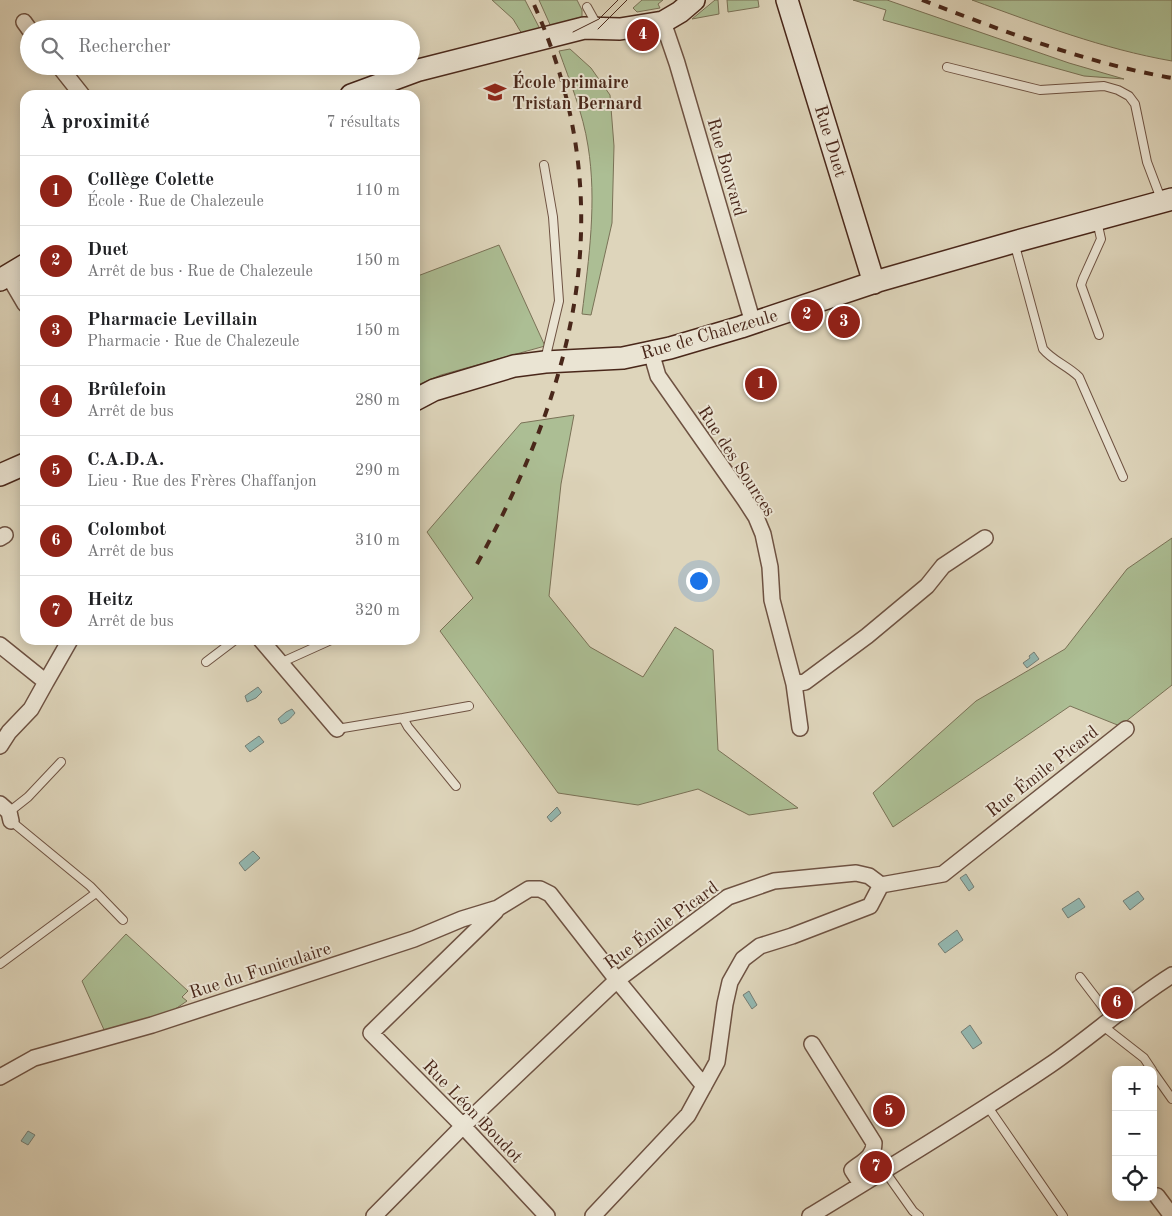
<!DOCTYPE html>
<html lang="fr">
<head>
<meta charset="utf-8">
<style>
  body { margin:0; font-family:"Old Standard TT",serif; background:#f2f2f2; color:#202124 }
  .controls { position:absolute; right:15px; bottom:15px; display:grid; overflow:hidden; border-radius:10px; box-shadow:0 2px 12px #0003 }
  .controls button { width:45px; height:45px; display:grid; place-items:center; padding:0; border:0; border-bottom:1px solid #e0e0e0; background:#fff; color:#202124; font:25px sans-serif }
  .you { position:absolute; left:698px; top:580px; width:18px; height:18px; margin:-12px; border:4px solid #fff; border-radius:50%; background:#1a73e8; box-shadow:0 0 0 8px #1a73e833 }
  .badge { display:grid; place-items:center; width:32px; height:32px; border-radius:50%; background:#8f2418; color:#fff; font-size:16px; font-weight:700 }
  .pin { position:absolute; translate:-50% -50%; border:2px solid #fff; box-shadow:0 1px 5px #0006 }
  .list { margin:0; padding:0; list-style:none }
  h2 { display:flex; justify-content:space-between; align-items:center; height:65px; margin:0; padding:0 20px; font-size:21px }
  h2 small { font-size:16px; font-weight:400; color:#757577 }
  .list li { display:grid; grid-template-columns:32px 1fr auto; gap:15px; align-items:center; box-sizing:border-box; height:70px; padding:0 20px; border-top:1px solid #e0e0e0 }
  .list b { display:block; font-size:19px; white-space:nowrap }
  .list p { margin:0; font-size:16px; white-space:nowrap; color:#757577 }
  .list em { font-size:16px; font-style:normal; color:#757577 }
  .icon { flex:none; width:28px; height:28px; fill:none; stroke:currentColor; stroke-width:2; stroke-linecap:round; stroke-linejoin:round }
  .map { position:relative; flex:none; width:1172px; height:1216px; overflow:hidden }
  .search { position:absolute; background:#fff; box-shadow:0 2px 12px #0003; left:20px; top:20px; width:400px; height:55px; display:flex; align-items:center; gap:12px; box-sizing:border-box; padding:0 18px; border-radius:28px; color:#757577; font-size:19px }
  .panel { position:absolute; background:#fff; box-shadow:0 2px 12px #0003; left:20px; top:90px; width:400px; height:555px; border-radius:15px }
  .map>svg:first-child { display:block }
  .green { fill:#acbe94; stroke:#7a7257 }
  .water { fill:#93b8b1; stroke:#757e75 }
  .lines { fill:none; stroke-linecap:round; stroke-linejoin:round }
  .lane-casing { stroke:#6e5242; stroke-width:10 }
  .street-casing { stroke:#6e5242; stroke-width:18 }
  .secondary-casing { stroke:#49271a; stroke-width:24 }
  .lane { stroke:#eae4d3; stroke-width:8 }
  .street { stroke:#eae4d3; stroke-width:15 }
  .secondary { stroke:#eae4d3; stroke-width:21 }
  .tram { stroke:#49271a; stroke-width:1 }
  .rail { stroke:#49271a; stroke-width:4; stroke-dasharray:9 9; stroke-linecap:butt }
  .labels { text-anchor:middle; stroke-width:4; stroke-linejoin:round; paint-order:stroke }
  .poi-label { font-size:18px; font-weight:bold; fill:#49271a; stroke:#eae4d3; text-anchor:start }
  .street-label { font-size:18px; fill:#49271a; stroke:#eae4d3 }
</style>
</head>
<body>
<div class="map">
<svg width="1172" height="1216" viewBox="0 0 1172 1216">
  <rect width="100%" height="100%" fill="#ded5bb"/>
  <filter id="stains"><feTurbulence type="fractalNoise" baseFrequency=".004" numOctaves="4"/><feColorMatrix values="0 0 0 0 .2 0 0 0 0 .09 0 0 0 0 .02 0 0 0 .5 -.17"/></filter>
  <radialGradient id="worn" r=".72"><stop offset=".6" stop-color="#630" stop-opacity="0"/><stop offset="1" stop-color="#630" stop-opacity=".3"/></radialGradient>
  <!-- green -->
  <path class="green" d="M492,0H525L541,31L522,34L513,19Z
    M539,0H577L582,10V18L552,29Z
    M642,0H663L658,4L660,8L637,12L633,8Z
    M715,0H718L719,14L692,19Z
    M727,0H758L759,7L728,12Z
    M853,0H887L1069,63L1124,79L1084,76L883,20L886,10Z
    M972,0H1172V61C1103,49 1038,24 972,0Z
    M570,49L591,68L610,95L614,146L612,223L591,315L582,314C589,258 597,201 588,146C583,113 570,82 559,51Z
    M499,245L545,346L441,375L415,386V277Z
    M574,415L561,484L549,596L590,647L643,677L675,627L713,650L718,750L798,808L749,815L698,789L638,805L558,793L440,631L473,598L427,532L521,423Z
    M1172,538V685L1120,726L1070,706L893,827L873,793L976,701L1065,649L1127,569Z
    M126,934L188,991L182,997L187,1001L168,1014L105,1032L82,981Z"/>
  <!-- water -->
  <path class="water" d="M1034,652L1039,659L1027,668L1023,663L1030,658L1029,656Z
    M258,687L262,692L256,698L247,702L245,696Z
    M292,709L295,713C291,718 287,722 281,724L278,719L286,712Z
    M259,736L264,742L250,752L245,746Z
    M557,807L561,813L551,822L547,817Z
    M253,851L260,858L245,871L239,863Z
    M966,874L974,887L969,891L960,878Z
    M1138,891L1144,899L1130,910L1123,901Z
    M1079,898L1085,907L1068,918L1062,909Z
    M957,930L963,940L945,953L938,944Z
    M749,991L757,1005L752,1009L743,995Z
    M970,1025L982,1043L973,1049L961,1032Z
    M28,1131L35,1135L28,1145L21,1141Z"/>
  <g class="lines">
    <!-- lane casing -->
    <g class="lane-casing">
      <path id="lane" d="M587,7L597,25
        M947,67L1040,90L1104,86L1118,90L1129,96L1135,104L1147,162L1161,199
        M544,165L553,217L559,301L545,360
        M1097,221L1101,239L1083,279L1081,285L1099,335
        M1014,242L1043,349C1053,361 1068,366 1079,377L1123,477
        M206,662L235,640
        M280,663L331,640
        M403,718L469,706
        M337,729L403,718L408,727L456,786
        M9,812L28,797L61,762
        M11,821L90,886L123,920
        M0,964L96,893
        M1080,977L1112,1019
        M1103,1026L1144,1058L1152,1070
        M1153,1072L1172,1099
        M988,1107L1063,1216
        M884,1170L913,1211L919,1216"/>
    </g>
    <!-- street casing -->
    <g class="street-casing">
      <path id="street" d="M24,22L29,29
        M663,22L677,63L753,323
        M59,66L82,95
        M8,275L25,304
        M651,352L658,376L745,500L756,517L763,534L770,567L772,600L794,684L805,682L867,636L927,586L943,566L985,538
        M0,538L5,535
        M261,640L337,729
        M0,645L46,682L70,640
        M794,684L800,728
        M0,746L9,732L31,709L46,682
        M0,804L9,812L11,821
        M881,885L943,874L1126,729
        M496,911L371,1033L463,1126L547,1216
        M812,1044L874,1143C874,1157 862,1162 852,1170L861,1184
        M0,1077L34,1058L152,1025L414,939L462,919L498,908L529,889H540L550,894L617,980L704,1086
        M1157,1196L1172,1216
        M374,1216L463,1126L617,980L728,897L774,881L856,873L869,876L881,885
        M593,1216L688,1115L717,1062L725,1004L730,982L743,959L760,946L792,936L870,906L881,885
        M810,1216C890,1167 972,1118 1050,1065C1092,1036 1129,1002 1172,975"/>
    </g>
    <!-- secondary casing -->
    <g class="secondary-casing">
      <path id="secondary" d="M787,0L874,283
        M351,95L419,70L584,28L620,29L663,22L680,12L694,0
        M0,280L25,265
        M415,400L434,390L514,366L545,362L623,358L670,348L741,327L878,281L1014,242L1172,199
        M0,475L25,464"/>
    </g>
    <!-- lane -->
    <use href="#lane" class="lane"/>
    <!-- street -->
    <use href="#street" class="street"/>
    <!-- secondary -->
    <use href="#secondary" class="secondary"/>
    <!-- tram -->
    <path class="tram" d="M598,29L627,0
      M573,32L599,19L618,0"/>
    <!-- rail -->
    <path class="rail" d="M922,0C1003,31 1086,63 1172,78
      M477,564C578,379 623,201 532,0"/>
  </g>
  <!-- icons -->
  <defs>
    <g id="school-bare" transform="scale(1.725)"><path d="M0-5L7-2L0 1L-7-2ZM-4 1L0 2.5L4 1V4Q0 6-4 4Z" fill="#8f2418" stroke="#eae4d3" stroke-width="2.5" paint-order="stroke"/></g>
  </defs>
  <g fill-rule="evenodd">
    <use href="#school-bare" x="495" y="92"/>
  </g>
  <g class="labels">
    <!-- poi labels -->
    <g class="poi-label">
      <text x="512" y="88">École primaire<tspan x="512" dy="21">Tristan Bernard</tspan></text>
    </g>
    <!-- street labels -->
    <g class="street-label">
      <text transform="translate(831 141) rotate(73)" y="6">Rue Duet</text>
      <text transform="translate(727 167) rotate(74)" y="6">Rue Bouvard</text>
      <text transform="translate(709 334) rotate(-16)" y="6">Rue de Chalezeule</text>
      <text transform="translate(737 461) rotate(57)" y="6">Rue des Sources</text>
      <text transform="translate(1042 771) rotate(-38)" y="6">Rue Émile Picard</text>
      <text transform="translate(661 925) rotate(-36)" y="6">Rue Émile Picard</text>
      <text transform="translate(260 970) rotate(-18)" y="6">Rue du Funiculaire</text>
      <text transform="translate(473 1111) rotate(46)" y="6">Rue Léon Boudot</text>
    </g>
  </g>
  <rect width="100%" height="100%" filter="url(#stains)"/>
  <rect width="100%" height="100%" fill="url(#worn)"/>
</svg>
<div class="controls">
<button>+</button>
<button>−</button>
<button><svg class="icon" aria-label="locate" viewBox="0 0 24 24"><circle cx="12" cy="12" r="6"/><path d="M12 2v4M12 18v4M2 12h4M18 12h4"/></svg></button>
</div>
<div class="you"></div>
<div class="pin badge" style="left:761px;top:384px">1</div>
<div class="pin badge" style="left:807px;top:315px">2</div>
<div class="pin badge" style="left:844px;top:322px">3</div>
<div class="pin badge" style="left:643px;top:35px">4</div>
<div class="pin badge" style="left:889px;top:1111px">5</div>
<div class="pin badge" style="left:1117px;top:1003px">6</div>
<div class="pin badge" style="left:876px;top:1167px">7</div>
<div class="search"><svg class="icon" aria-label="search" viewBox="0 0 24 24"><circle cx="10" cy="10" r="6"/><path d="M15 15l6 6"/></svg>Rechercher</div>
<section class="panel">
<h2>À proximité<small>7 résultats</small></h2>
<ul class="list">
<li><span class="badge">1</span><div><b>Collège Colette</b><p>École · Rue de Chalezeule</p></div><em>110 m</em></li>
<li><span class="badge">2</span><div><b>Duet</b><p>Arrêt de bus · Rue de Chalezeule</p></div><em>150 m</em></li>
<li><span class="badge">3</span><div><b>Pharmacie Levillain</b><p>Pharmacie · Rue de Chalezeule</p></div><em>150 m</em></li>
<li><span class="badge">4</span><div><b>Brûlefoin</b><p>Arrêt de bus</p></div><em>280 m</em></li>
<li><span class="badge">5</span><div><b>C.A.D.A.</b><p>Lieu · Rue des Frères Chaffanjon</p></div><em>290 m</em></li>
<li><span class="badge">6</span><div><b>Colombot</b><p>Arrêt de bus</p></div><em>310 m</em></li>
<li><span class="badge">7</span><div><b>Heitz</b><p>Arrêt de bus</p></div><em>320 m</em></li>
</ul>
</section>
</div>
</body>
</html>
